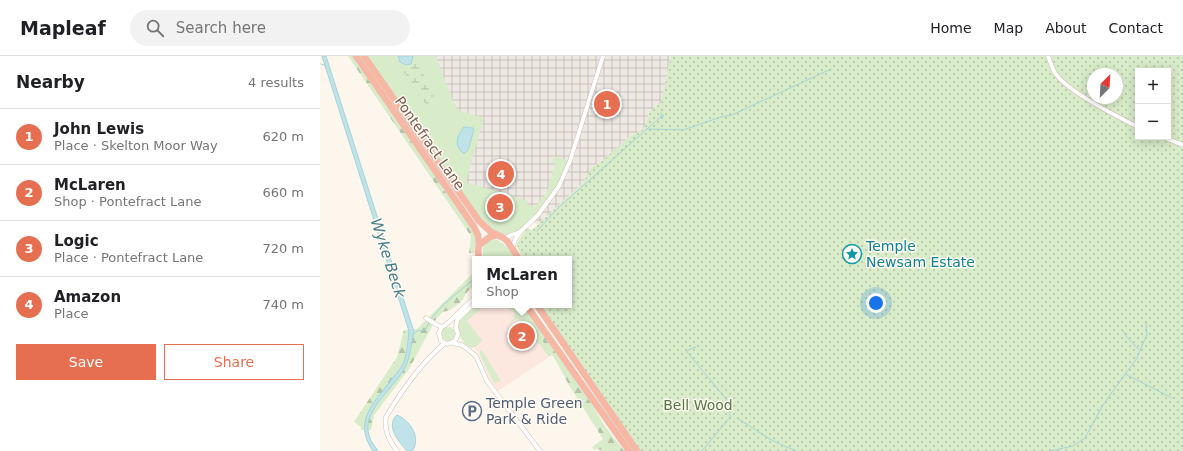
<!DOCTYPE html>
<html lang="en">
<head>
<meta charset="utf-8">
<style>
  body { margin:0; font-family:"DejaVu Sans",sans-serif; background:#f2f2f2; color:#202124 }
  .controls { position:absolute; right:12px; top:12px; display:grid; overflow:hidden; border-radius:0px; box-shadow:0 2px 10px #0003 }
  .controls button { width:36px; height:36px; display:grid; place-items:center; padding:0; border:0; border-bottom:1px solid #e0e0e0; background:#fff; color:#202124; font:20px sans-serif }
  .compass { position:absolute; left:767px; top:12px; width:36px; height:36px; border-radius:50%; background:#fff; box-shadow:0 2px 10px #0003; rotate:24deg }
  .you { position:absolute; left:556px; top:247px; width:14px; height:14px; margin:-10px; border:3px solid #fff; border-radius:50%; background:#1a73e8; box-shadow:0 0 0 6px #1a73e833 }
  .badge { display:grid; place-items:center; width:26px; height:26px; border-radius:50%; background:#e76f51; color:#fff; font-size:13px; font-weight:700 }
  .pin { position:absolute; translate:-50% -50%; border:2px solid #fff; box-shadow:0 1px 4px #0006 }
  .popup { position:absolute; left:152px; top:200px; width:100px; height:52px; box-sizing:border-box; display:grid; place-content:center; border-radius:0px; background:#fff; filter:drop-shadow(0 1px 3px #0005); font-size:13px; white-space:nowrap; color:#757577 }
  .popup b { font-size:15px; color:#202124 }
  .popup::after { content:''; position:absolute; left:50%; top:100%; margin-left:-8px; border:8px solid transparent; border-top-color:#fff }
  .list { margin:0; padding:0; list-style:none }
  h2 { display:flex; justify-content:space-between; align-items:center; height:52px; margin:0; padding:0 16px; font-size:17px }
  h2 small { font-size:13px; font-weight:400; color:#757577 }
  .list li { display:grid; grid-template-columns:26px 1fr auto; gap:12px; align-items:center; box-sizing:border-box; height:56px; padding:0 16px; border-top:1px solid #e0e0e0 }
  .list b { display:block; font-size:15px; white-space:nowrap }
  .list p { margin:0; font-size:13px; white-space:nowrap; color:#757577 }
  .list em { font-size:13px; font-style:normal; color:#757577 }
  .actions { display:flex; gap:8px; padding:12px 16px }
  .actions a { flex:1; padding:9px 0; border:1px solid #e76f51; border-radius:0px; text-align:center; font-size:14px; color:#e76f51 }
  .actions .main { background:#e76f51; color:#fff }
  .icon { flex:none; width:22px; height:22px; fill:none; stroke:currentColor; stroke-width:2; stroke-linecap:round; stroke-linejoin:round }
  .map { position:relative; flex:none; width:863px; height:395px; overflow:hidden }
  header { display:flex; align-items:center; gap:24px; box-sizing:border-box; height:56px; padding:0 20px; background:#fff; border-bottom:1px solid #e0e0e0 }
  header strong { font-size:19px }
  nav { display:flex; gap:22px; margin-inline-start:auto; font-size:14px }
  .search { width:280px; height:36px; background:#f2f2f2; display:flex; align-items:center; gap:10px; box-sizing:border-box; padding:0 14px; border-radius:22px; color:#757577; font-size:15px }
  main { display:flex }
  aside { flex:1; background:#fff }
  .map>svg:first-child { display:block }
  .commercial { fill:#fde8e0 }
  .industrial { fill:url(#industrial-grid) }
  .green { fill:#d8ecc9 }
  .forest { fill:url(#forest-firs) }
  .wetland { fill:url(#wetland-marsh) }
  .park { fill:url(#park-dots); fill-rule:evenodd }
  .water { fill:#bfe3e8; stroke:#a5d3da }
  .lines { fill:none; stroke-linecap:round; stroke-linejoin:round }
  .stream { stroke:#a5d3da; stroke-width:1 }
  .minor-casing { stroke:#d1beb0; stroke-width:5 }
  .highway-casing { stroke:#dad1cd; stroke-width:7 }
  .minor { stroke:#fff; stroke-width:4 }
  .highway { stroke:#f7b7a3; stroke-width:6 }
  .labels { text-anchor:middle; stroke-width:3; stroke-linejoin:round; paint-order:stroke }
  .street-label { font-size:14px; fill:#7a5c4d; stroke:#fffaf3 }
  .culture-label { font-size:14px; fill:#0d838f; stroke:#fffaf3; text-anchor:start }
  .service-label { font-size:14px; fill:#4e5e75; stroke:#fffaf3; text-anchor:start }
  .park-label { font-size:14px; fill:#537a41; stroke:#fffaf3 }
  .water-label { font-size:15px; font-style:italic; fill:#437c86; stroke:#fffaf3 }
</style>
</head>
<body>
<header>
<strong>Mapleaf</strong>
<div class="search"><svg class="icon" aria-label="search" viewBox="0 0 24 24"><circle cx="10" cy="10" r="6"/><path d="M15 15l6 6"/></svg>Search here</div>
<nav><a>Home</a><a>Map</a><a>About</a><a>Contact</a></nav>
</header>
<main>
<aside>
<h2>Nearby<small>4 results</small></h2>
<ul class="list">
<li><span class="badge">1</span><div><b>John Lewis</b><p>Place · Skelton Moor Way</p></div><em>620 m</em></li>
<li><span class="badge">2</span><div><b>McLaren</b><p>Shop · Pontefract Lane</p></div><em>660 m</em></li>
<li><span class="badge">3</span><div><b>Logic</b><p>Place · Pontefract Lane</p></div><em>720 m</em></li>
<li><span class="badge">4</span><div><b>Amazon</b><p>Place</p></div><em>740 m</em></li>
</ul>
<div class="actions"><a class="main">Save</a><a>Share</a></div>
</aside>
<div class="map">
<svg width="863" height="395" viewBox="0 0 863 395">
  <defs>
    <pattern id="industrial-grid" width="8" height="8" patternUnits="userSpaceOnUse"><rect width="8" height="8" fill="#efe9e4"/><path d="M0 4h8M4 0v8" fill="none" stroke="#c7c0bb"/></pattern>
    <pattern id="forest-firs" width="22" height="20" patternUnits="userSpaceOnUse"><rect width="22" height="20" fill="#d8ecc9"/><path d="M5 1l3.5 6h-7zM16 11l3.5 6h-7z" fill="#b4c2a5"/></pattern>
    <pattern id="wetland-marsh" width="20" height="14" patternUnits="userSpaceOnUse"><rect width="20" height="14" fill="#d8ecc9"/><path d="M1 5h8M5 5V1M11 12h8M15 12V8" fill="none" stroke="#b4c2a5"/></pattern>
    <pattern id="park-dots" width="8" height="8" patternUnits="userSpaceOnUse"><rect width="8" height="8" fill="#d8ecc9"/><path d="M2 2h.1M6 6h.1" fill="none" stroke="#b4c2a5" stroke-width="1.8" stroke-linecap="round"/></pattern>
  </defs>
  <rect width="100%" height="100%" fill="#fdf6ec"/>
  <!-- commercial -->
  <path class="commercial" d="M165,249H186L194,255L215,286L217,284L229,301L178,335L169,323L158,296L153,292L154,291L147,265Z"/>
  <!-- industrial -->
  <path class="industrial" d="M55,0H351L341,47L330,55L324,73L309,81L281,106L274,110L263,127L217,169L205,156L171,164Z"/>
  <!-- green -->
  <path class="green" d="M44,0H116L133,45L138,54L164,62L146,126L208,145L207,148L215,151L227,136L235,108L232,107L234,100L250,105L227,148L200,176L184,182L166,172Z
    M172,183C184,184 189,194 195,203H163C163,194 161,187 172,183Z
    M156,249H165L147,265L162,284L157,290L152,292C141,288 138,277 138,266L141,262Z
    M186,249H203L236,296L229,301L217,285L215,286L198,262L189,267L194,262L195,257Z
    M121 278a7 7 0 1 1 14 0a7 7 0 1 1-14 0Z
    M162,294L181,325L174,327L160,299V295Z"/>
  <!-- forest -->
  <path class="forest" d="M28,0H33L119,124L123,133L133,145L153,174C157,182 155,188 154,197H149L151,180Z
    M155,215V230L148,235L141,246L130,254L123,256L116,263L89,313L54,359L51,374H41V371L34,366L77,301L84,274L97,273Z
    M199,249H202L211,260L270,345L284,369L304,395H283L277,393L274,394L272,391L283,383L250,331L236,305Z"/>
  <!-- wetland -->
  <path class="wetland" d="M73,0H78L79,2L93,3V0H99L104,20L114,38L111,46L107,48L101,45L94,29L77,8Z"/>
  <!-- park -->
  <path class="park" d="M351,0H863V395H319L219,249H249V203H204L198,193L197,187L207,172L212,174L263,127L273,110L281,106L309,81L324,73L330,55L341,47ZM818,15H848V81H818ZM773,18H797V42H773Z"/>
  <!-- water -->
  <path class="water" d="M2,0H6L94,276C91,286 91,299 86,309C77,331 41,353 49,379C50,385 55,390 58,395H53C31,364 57,344 75,319C78,315 82,311 84,306C87,297 88,285 89,275Z
    M78,0H93L91,8L86,9L80,6Z
    M144,71L153,72L154,74L148,94L144,98C133,89 137,80 144,71Z
    M77,359C89,364 101,380 93,394L87,395C79,386 65,370 77,359Z"/>
  <g class="lines">
    <!-- stream -->
    <path class="stream" d="M1,8L6,10
      M341,57V62L344,60
      M327,73L343,59
      M217,175L238,152L327,73L363,74L401,61L412,59L511,13
      M110,264L123,249L155,222
      M803,275L806,280L819,294
      M93,278L97,275L105,274L109,267
      M376,291L368,294L367,296L412,350L409,358L411,360L382,395
      M805,318L852,342
      M417,362L453,385L476,395
      M730,395L753,390L765,382L783,349L817,302L827,278L826,267"/>
    <!-- minor casing -->
    <g class="minor-casing">
      <path id="minor" d="M728,0C730,5 732,12 735,17C747,35 798,61 818,71
        M842,81L863,89
        M184,182L200,176
        M192,193L195,184L200,176L218,159L239,130L250,105L283,0
        M155,241L129,266L121,272L119,277L121,285L127,288L135,285L138,278L136,272L137,264L155,247
        M106,262L117,269L122,271
        M132,287L142,289L156,300L167,325L220,395
        M77,395C69,384 64,375 66,361C82,334 101,307 125,287"/>
    </g>
    <!-- highway casing -->
    <g class="highway-casing">
      <path id="highway" d="M36,0L154,171L158,179L159,189
        M44,0L159,165L171,176L184,182L188,186L199,203
        M159,203L158,195L159,189L170,181L177,179
        M206,249L309,395
        M217,249L317,395"/>
    </g>
    <!-- minor -->
    <use href="#minor" class="minor"/>
    <!-- highway -->
    <use href="#highway" class="highway"/>
  </g>
  <!-- icons -->
  <defs>
    <g id="sight-ring" transform="scale(1)"><circle r="9.5" fill="#fffaf3" stroke="#0f9aa8" stroke-width="1.5"/><path d="M0-6L1.8-2.2L6-1.7L2.9 1.2L3.7 5.4L0 3.3L-3.7 5.4L-2.9 1.2L-6-1.7L-1.8-2.2Z" fill="#0f9aa8"/></g>
    <g id="parking-ring" transform="scale(1)"><circle r="9.5" fill="#fffaf3" stroke="#5c6f8a" stroke-width="1.5"/><path d="M-3.5-5.5H1a3.5 3.5 0 0 1 0 7H-1V5.5H-3.5ZM-1-3.4V-.6H.8a1.4 1.4 0 0 0 0-2.8Z" fill="#5c6f8a"/></g>
  </defs>
  <g fill-rule="evenodd">
    <use href="#sight-ring" x="532" y="198"/>
    <use href="#parking-ring" x="152" y="355"/>
  </g>
  <g class="labels">
    <!-- street labels -->
    <g class="street-label">
      <text transform="translate(110 87) rotate(55)" y="5">Pontefract Lane</text>
    </g>
    <!-- culture labels -->
    <g class="culture-label">
      <text x="546" y="195">Temple<tspan x="546" dy="16">Newsam Estate</tspan></text>
    </g>
    <!-- service labels -->
    <g class="service-label">
      <text x="166" y="352">Temple Green<tspan x="166" dy="16">Park &amp; Ride</tspan></text>
    </g>
    <!-- park labels -->
    <g class="park-label">
      <text x="378" y="354">Bell Wood</text>
    </g>
    <!-- water labels -->
    <g class="water-label">
      <text transform="translate(68 202) rotate(72)" y="5">Wyke Beck</text>
    </g>
  </g>
</svg>
<div class="controls">
<button>+</button>
<button>−</button>
</div>
<svg class="compass" viewBox="-18 -18 36 36"><path d="M0-13l5 13h-10z" fill="#e53935"/><path d="M0 13l5-13h-10z" fill="#757577"/></svg>
<div class="you"></div>
<div class="pin badge" style="left:287px;top:48px">1</div>
<div class="pin badge" style="left:202px;top:280px">2</div>
<div class="popup"><b>McLaren</b>Shop</div>
<div class="pin badge" style="left:180px;top:151px">3</div>
<div class="pin badge" style="left:181px;top:118px">4</div>
</div>
</main>
</body>
</html>
